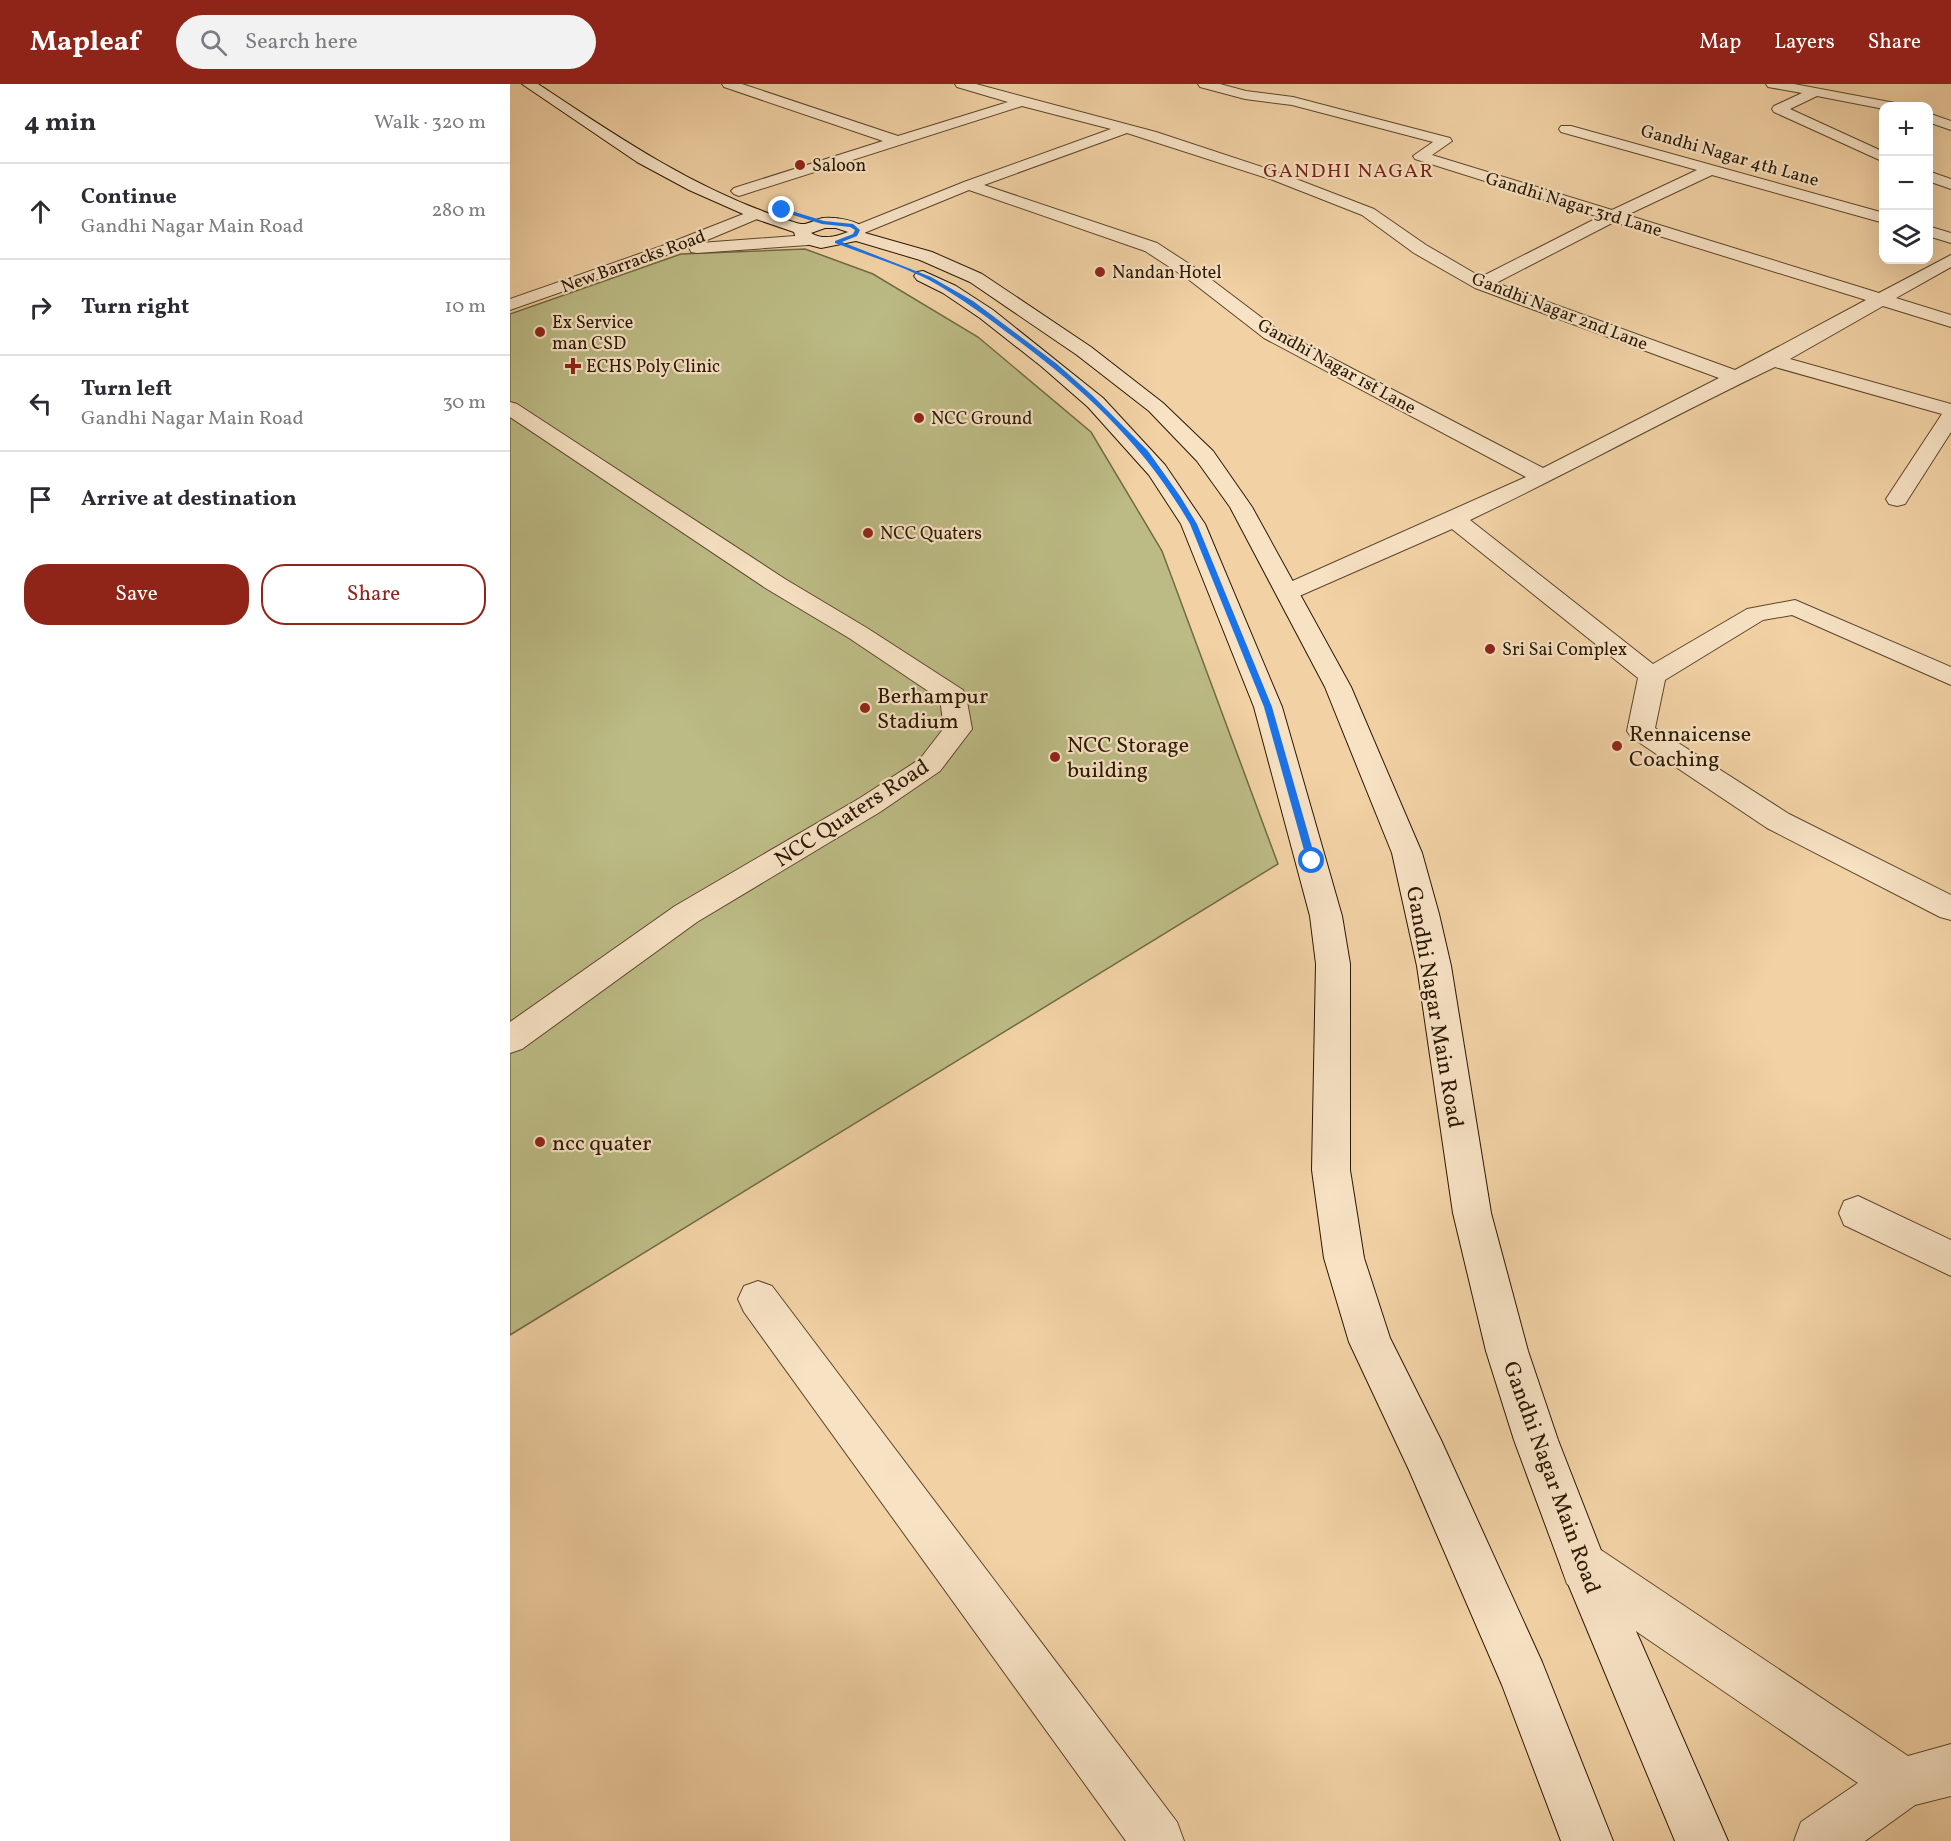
<!DOCTYPE html>
<html lang="en">
<head>
<meta charset="utf-8">
<style>
  body { margin:0; font-family:Vollkorn,serif; background:#f2f2f3; color:#2b2b33 }
  .controls { position:absolute; right:18px; top:18px; display:grid; overflow:hidden; border-radius:12px; box-shadow:0 6px 24px #0002 }
  .controls button { width:54px; height:54px; display:grid; place-items:center; padding:0; border:0; border-bottom:2px solid #e1e1e2; background:#fff; color:#2b2b33; font:30px sans-serif }
  .stop { position:absolute; width:18px; height:18px; margin:-14px; border:4px solid #1a73e8; border-radius:50%; background:#fff }
  .stop.end { background:#1a73e8; border-color:#fff; box-shadow:0 2px 6px #0008 }
  .list { margin:0; padding:0; list-style:none }
  h2 { display:flex; justify-content:space-between; align-items:center; height:78px; margin:0; padding:0 24px; font-size:26px }
  h2 small { font-size:20px; font-weight:400; color:#7c7c81 }
  .list li { display:grid; grid-template-columns:39px 1fr auto; gap:18px; align-items:center; box-sizing:border-box; height:96px; padding:0 24px; border-top:2px solid #e1e1e2 }
  .list b { display:block; font-size:22px; white-space:nowrap }
  .list p { margin:0; font-size:20px; white-space:nowrap; color:#7c7c81 }
  .list em { font-size:20px; font-style:normal; color:#7c7c81 }
  .actions { display:flex; gap:12px; padding:18px 24px }
  .actions a { flex:1; padding:14px 0; border:2px solid #8f2418; border-radius:24px; text-align:center; font-size:21px; color:#8f2418 }
  .actions .main { background:#8f2418; color:#fff }
  .icon { flex:none; width:33px; height:33px; fill:none; stroke:currentColor; stroke-width:2; stroke-linecap:round; stroke-linejoin:round }
  .map { position:relative; flex:none; width:1441px; height:1757px; overflow:hidden }
  header { display:flex; align-items:center; gap:36px; box-sizing:border-box; height:84px; padding:0 30px; background:#8f2418; color:#fff }
  header strong { font-size:28px }
  nav { display:flex; gap:33px; margin-inline-start:auto; font-size:21px }
  .search { width:420px; height:54px; background:#f2f2f3; display:flex; align-items:center; gap:15px; box-sizing:border-box; padding:0 21px; border-radius:33px; color:#7c7c81; font-size:22px }
  main { display:flex }
  aside { flex:1; background:#fff }
  .map>svg:first-child { display:block }
  .green { fill:#bcbb85; stroke:#726a44; stroke-width:1.5 }
  .lines { fill:none; stroke-linecap:round; stroke-linejoin:round }
  .street-casing { stroke:#5b462b; stroke-width:2 }
  .secondary-casing { stroke:#291802; stroke-width:2 }
  .street { fill:#f7e2c4; fill-rule:evenodd }
  .secondary { fill:#f7e2c4; fill-rule:evenodd }
  .route { fill:#1a73e8 }
  .poi-dot { fill:#8f2418; stroke:#f7e2c4; stroke-width:2 }
  .labels { text-anchor:middle; stroke-width:4.5; stroke-linejoin:round; paint-order:stroke }
  .far-street-label { font-size:18px; fill:#291802; stroke:#f7e2c4 }
  .far-poi-label { font-size:18px; fill:#291802; stroke:#f7e2c4; text-anchor:start }
  .far-neighbourhood-label { font-size:20px; letter-spacing:1.5px; fill:#7a1f14; stroke:#f7e2c4 }
  .poi-label { font-size:22px; fill:#291802; stroke:#f7e2c4; text-anchor:start }
  .street-label { font-size:22px; fill:#291802; stroke:#f7e2c4 }
</style>
</head>
<body>
<header>
<strong>Mapleaf</strong>
<div class="search"><svg class="icon" aria-label="search" viewBox="0 0 24 24"><circle cx="10" cy="10" r="6"/><path d="M15 15l6 6"/></svg>Search here</div>
<nav><a>Map</a><a>Layers</a><a>Share</a></nav>
</header>
<main>
<aside>
<h2>4 min<small>Walk · 320 m</small></h2>
<ul class="list">
<li><svg class="icon" aria-label="ahead" viewBox="0 0 24 24"><path d="M12 20V5M6 11l6-6 6 6"/></svg><div><b>Continue</b><p>Gandhi Nagar Main Road</p></div><em>280 m</em></li>
<li><svg class="icon" aria-label="right" viewBox="0 0 24 24"><path d="M7 20v-9h11M14 6l5 5-5 5"/></svg><div><b>Turn right</b></div><em>10 m</em></li>
<li><svg class="icon" aria-label="left" viewBox="0 0 24 24"><path d="M17 20v-9H6M10 6l-5 5 5 5"/></svg><div><b>Turn left</b><p>Gandhi Nagar Main Road</p></div><em>30 m</em></li>
<li><svg class="icon" aria-label="arrive" viewBox="0 0 24 24"><path d="M6 21V4h12l-3 4 3 4H6"/></svg><div><b>Arrive at destination</b></div></li>
</ul>
<div class="actions"><a class="main">Save</a><a>Share</a></div>
</aside>
<div class="map">
<svg width="1441" height="1757" viewBox="0 0 1441 1757">
  <rect width="100%" height="100%" fill="#f2d2a5"/>
  <filter id="stains"><feTurbulence type="fractalNoise" baseFrequency=".00333" numOctaves="4"/><feColorMatrix values="0 0 0 0 .2 0 0 0 0 .09 0 0 0 0 .02 0 0 0 .5 -.17"/></filter>
  <radialGradient id="worn" r=".72"><stop offset=".6" stop-color="#630" stop-opacity="0"/><stop offset="1" stop-color="#630" stop-opacity=".3"/></radialGradient>
  <!-- green -->
  <path class="green" d="M295,165L363,190L468,253L581,348L652,467L768,780L0,1251V230L171,170Z"/>
  <g class="lines">
    <!-- street casing -->
    <g class="street-casing">
      <path id="street" d="M212,0H232L388,52L498,18L447,3L445,0H466L646,48L773,90L864,125L916,161L971,193L1089,133L905,75L903,72L923,58L782,21L735,15L690,3L688,0H710L736,7L783,13L940,54L942,57L922,71L1102,126L1187,86L1051,48L1049,45L1051,42H1061L1374,129V139L1202,91L1117,131L1369,209L1441,171V183L1386,214L1441,231V243L1373,222L1280,275L1441,320V348L1395,420L1387,422L1379,420L1376,415L1432,330L1265,283C1162,332 1063,387 960,436L1143,580L1237,525L1285,516L1441,583V601L1282,531L1253,536L1155,596L1145,644L1279,730L1441,811V836L1430,833L1257,744L1121,653L1117,647L1128,594L942,445L787,513L778,515L769,513L766,508L769,503L1016,393L754,254L678,195L635,167L459,106L354,149L348,151L340,146L342,143L454,98L601,45L512,22L229,112L224,110L221,107L224,104L373,57L214,3ZM617,49L763,96L852,131L904,169L965,204L1209,294L1033,384L768,246L690,187L647,159L474,101ZM1104,138L1356,216L1225,286L986,199Z
        M1256,0H1284L1385,19L1386,22H1374V25L1307,12L1280,25L1374,68V78L1264,28L1262,25L1264,22L1292,9L1258,3Z
        M1418,29L1441,37V46L1418,38Z
        M1418,87L1441,95V105L1418,97Z
        M246,125L252,127L254,130L252,133L190,159L298,151L306,156L298,161L187,169L181,168L179,163L0,226V215L152,162Z
        M1418,142L1441,149V159L1418,152Z
        M0,318L7,320L275,495L357,544L453,606L456,612L462,645L430,687L370,728L187,838L12,965L0,969V938L165,822L350,714L410,675L434,644L430,615L339,554L257,505L0,333Z
        M1348,1112L1441,1156V1192L1334,1141L1329,1129L1334,1117Z
        M248,1197L262,1202L667,1738L674,1757H616L234,1228L228,1215L234,1202Z
        M1074,1460L1091,1466L1398,1672L1441,1660V1712L1405,1721L1355,1757H1284L1291,1738L1348,1699L1057,1500L1051,1483L1057,1466Z"/>
    </g>
    <!-- secondary casing -->
    <g class="secondary-casing">
      <path id="secondary" d="M12,0H28C105,51 181,103 269,133C276,135 284,139 291,140C298,141 306,135 313,134C325,133 349,136 356,146L355,149L422,168L472,190L581,263L653,319L703,367L742,423L841,603L912,769L929,830L941,882L981,1129L1018,1267L1048,1356L1094,1474L1218,1757H1165L1051,1483L1004,1356L976,1267L943,1129L907,882L882,769L815,603L720,423L687,377L639,327L567,271L460,198L410,176L346,157L311,164L292,159L286,155L284,148L240,133L179,106L127,78ZM315,144H326L338,148C325,153 313,156 301,149Z
        M413,187L446,202L483,226L593,314L655,381L695,440L772,623L832,832L840,880V1086L854,1174L880,1254L931,1356L1032,1578L1103,1757H1051L992,1601L899,1386L839,1258L814,1174L802,1086L806,880L800,832L744,623L671,440L639,391L578,323L531,282L470,234L433,209L407,196L404,192L407,188Z"/>
    </g>
    <!-- street -->
    <use href="#street" class="street"/>
    <!-- secondary -->
    <use href="#secondary" class="secondary"/>
  </g>
  <!-- route -->
  <path class="route" d="M272,124L314,137L343,140L350,146L347,152L332,158L421,193L463,217L547,280L583,312L638,367L670,412L687,440L762,623L806,777L805,779L797,777L754,623L680,440C634,361 578,309 506,255C478,234 450,213 419,196C390,181 356,171 325,159V157L343,150L345,146L340,143L312,140L270,127Z"/>
  <!-- markers -->
  <g class="poi-dot">
    <circle cx="290" cy="81" r="6"/>
    <circle cx="590" cy="188" r="6"/>
    <circle cx="30" cy="248" r="6"/>
    <path d="M60 273h6v6h6v6h-6v6h-6v-6h-6v-6h6z"/>
    <circle cx="409" cy="334" r="6"/>
    <circle cx="358" cy="449" r="6"/>
    <circle cx="980" cy="565" r="6"/>
    <circle cx="355" cy="624" r="6"/>
    <circle cx="1107" cy="662" r="6"/>
    <circle cx="545" cy="673" r="6"/>
    <circle cx="30" cy="1058" r="6"/>
  </g>
  <g class="labels">
    <!-- far-street labels -->
    <g class="far-street-label">
      <text transform="translate(1220 71) rotate(16)" y="6">Gandhi Nagar 4th Lane</text>
      <text transform="translate(1064 120) rotate(17)" y="6">Gandhi Nagar 3rd Lane</text>
      <text transform="translate(123 177) rotate(-20)" y="6">New Barracks Road</text>
      <text transform="translate(1050 227) rotate(21)" y="6">Gandhi Nagar 2nd Lane</text>
      <text transform="translate(827 282) rotate(29)" y="6">Gandhi Nagar 1st Lane</text>
    </g>
    <!-- far-poi labels -->
    <g class="far-poi-label">
      <text x="302" y="87">Saloon</text>
      <text x="602" y="194">Nandan Hotel</text>
      <text x="42" y="244">Ex Service<tspan x="42" dy="21">man CSD</tspan></text>
      <text x="76" y="288">ECHS Poly Clinic</text>
      <text x="421" y="340">NCC Ground</text>
      <text x="370" y="455">NCC Quaters</text>
      <text x="992" y="571">Sri Sai Complex</text>
    </g>
    <!-- far-neighbourhood labels -->
    <g class="far-neighbourhood-label">
      <text x="839" y="93">GANDHI NAGAR</text>
    </g>
    <!-- poi labels -->
    <g class="poi-label">
      <text x="367" y="619">Berhampur<tspan x="367" dy="25">Stadium</tspan></text>
      <text x="1119" y="657">Rennaicense<tspan x="1119" dy="25">Coaching</tspan></text>
      <text x="557" y="668">NCC Storage<tspan x="557" dy="25">building</tspan></text>
      <text x="42" y="1066">ncc quater</text>
    </g>
    <!-- street labels -->
    <g class="street-label">
      <text transform="translate(341 728) rotate(-33)" y="8">NCC Quaters Road</text>
      <text transform="translate(926 923) rotate(80)" y="8">Gandhi Nagar Main Road</text>
      <text transform="translate(1043 1393) rotate(70)" y="8">Gandhi Nagar Main Road</text>
    </g>
  </g>
  <rect width="100%" height="100%" filter="url(#stains)"/>
  <rect width="100%" height="100%" fill="url(#worn)"/>
</svg>
<div class="controls">
<button>+</button>
<button>−</button>
<button><svg class="icon" aria-label="layers" viewBox="0 0 24 24"><path d="M12 4l9 5-9 5-9-5zM3 14l9 5 9-5"/></svg></button>
</div>
<div class="stop" style="left:802px;top:777px"></div>
<div class="stop end" style="left:272px;top:126px"></div>
</div>
</main>
</body>
</html>
